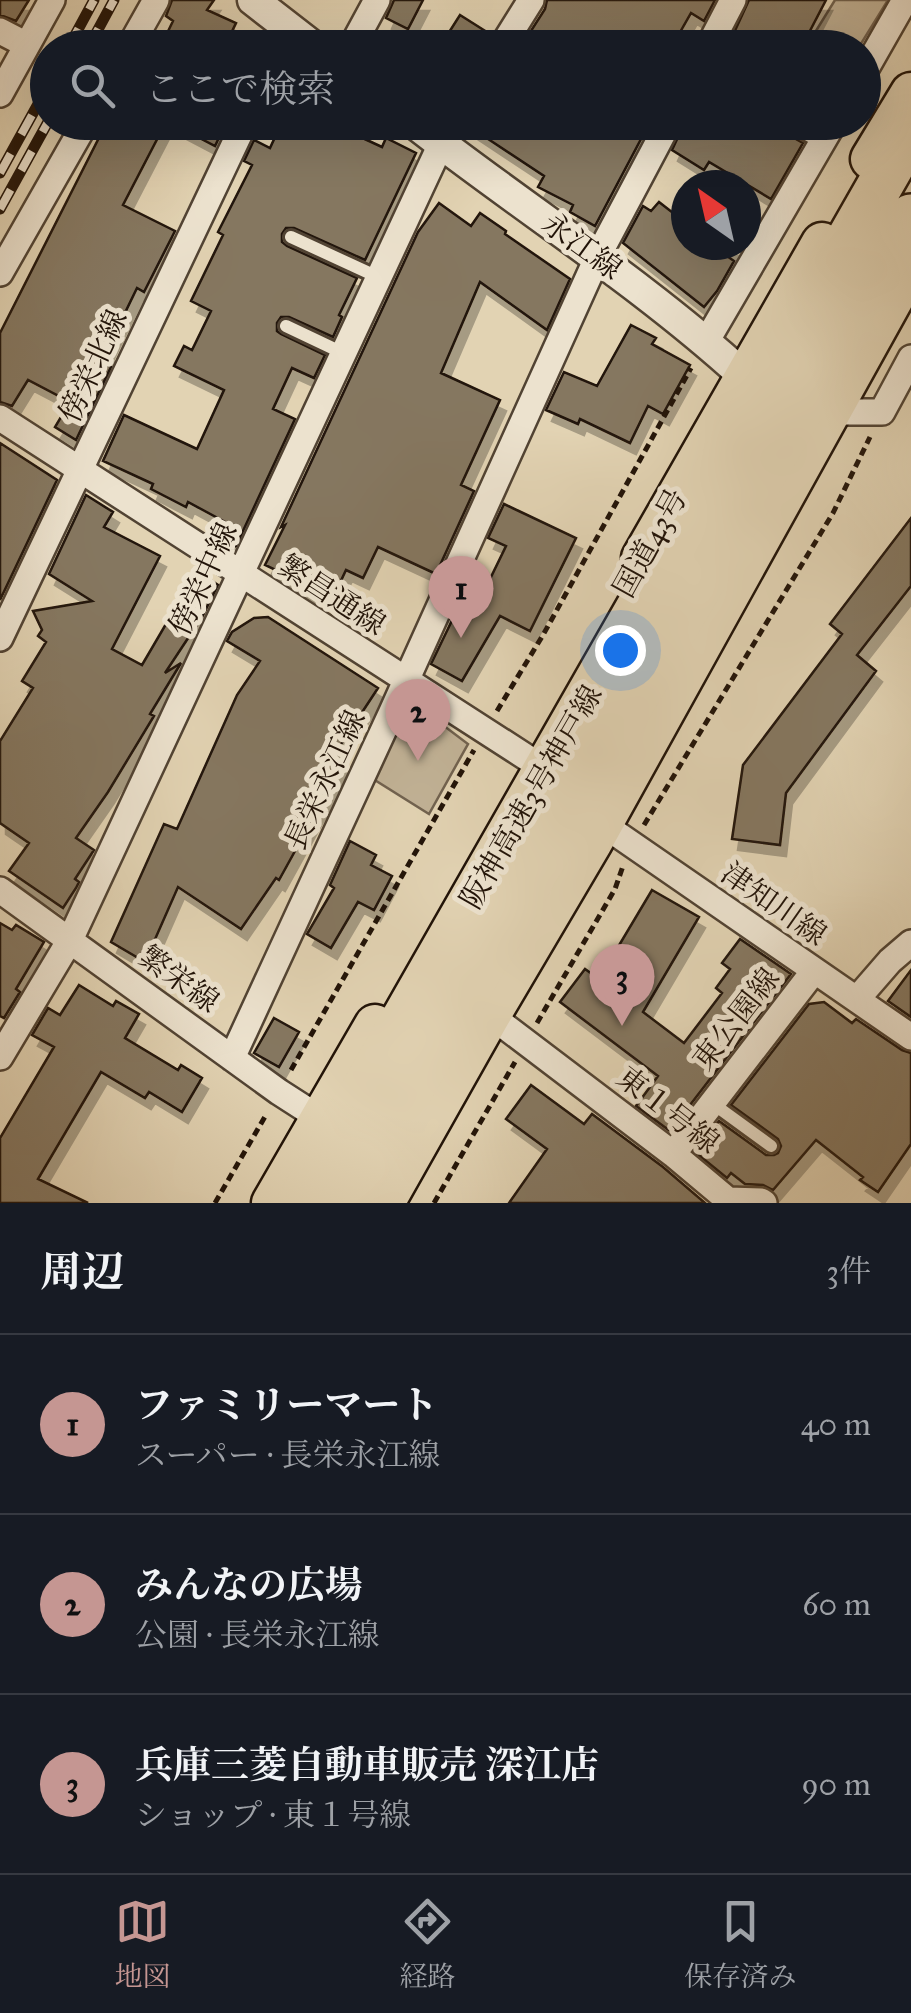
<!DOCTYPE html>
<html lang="ja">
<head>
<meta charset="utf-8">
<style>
  body { margin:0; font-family:"IM FELL Great Primer","Noto Serif JP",serif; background:#20242c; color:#f1f3f6 }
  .compass { position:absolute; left:671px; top:170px; width:90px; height:90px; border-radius:50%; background:#171b24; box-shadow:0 10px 40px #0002; rotate:326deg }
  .you { position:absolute; left:620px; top:650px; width:35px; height:35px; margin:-25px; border:8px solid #fff; border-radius:50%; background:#1a73e8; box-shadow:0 0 0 15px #1a73e833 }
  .badge { display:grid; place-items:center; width:65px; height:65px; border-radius:50%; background:#c59692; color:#111; font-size:32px; font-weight:700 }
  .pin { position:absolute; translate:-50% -82px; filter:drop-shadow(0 2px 5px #0008) }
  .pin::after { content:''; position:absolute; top:52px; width:35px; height:30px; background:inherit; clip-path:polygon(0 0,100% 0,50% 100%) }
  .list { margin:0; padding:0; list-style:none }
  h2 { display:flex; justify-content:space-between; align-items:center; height:130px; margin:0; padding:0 40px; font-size:42px }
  h2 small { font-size:32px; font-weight:400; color:#9ea1a6 }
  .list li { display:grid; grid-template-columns:65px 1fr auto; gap:30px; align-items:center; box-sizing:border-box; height:180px; padding:0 40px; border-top:2px solid #363941 }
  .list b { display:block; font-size:38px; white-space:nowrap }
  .list p { margin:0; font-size:32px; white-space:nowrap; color:#9ea1a6 }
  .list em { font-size:32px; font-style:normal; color:#9ea1a6 }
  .icon { flex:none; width:55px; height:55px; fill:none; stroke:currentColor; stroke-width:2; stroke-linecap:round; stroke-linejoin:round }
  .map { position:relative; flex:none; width:911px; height:1203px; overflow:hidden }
  .search { position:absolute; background:#171b24; box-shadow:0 10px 40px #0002; left:30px; right:30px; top:30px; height:110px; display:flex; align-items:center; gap:25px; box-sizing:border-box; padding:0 35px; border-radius:55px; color:#9ea1a6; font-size:38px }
  .sheet { height:670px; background:#171b24 }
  nav { display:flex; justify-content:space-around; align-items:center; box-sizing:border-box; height:140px; border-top:2px solid #363941; background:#171b24; font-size:28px; color:#9ea1a6 }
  nav a { display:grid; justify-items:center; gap:5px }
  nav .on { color:#c59692 }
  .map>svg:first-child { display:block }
  .green { fill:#c1b296; stroke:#71624f; stroke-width:2.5 }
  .building { fill:#857761; stroke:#211308; stroke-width:2.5; filter:url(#shadow) }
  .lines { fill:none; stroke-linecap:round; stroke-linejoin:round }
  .service-casing { stroke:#514333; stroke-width:18 }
  .minor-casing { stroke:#514333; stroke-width:30 }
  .tertiary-casing { stroke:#514333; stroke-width:35 }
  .trunk-casing { stroke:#211308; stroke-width:45 }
  .motorway-casing { stroke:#211308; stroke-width:50 }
  .path { stroke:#211308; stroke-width:5; stroke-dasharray:8 5; stroke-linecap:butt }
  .service { stroke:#ece2ce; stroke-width:12 }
  .minor { stroke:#ece2ce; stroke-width:25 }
  .tertiary { stroke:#ece2ce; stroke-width:30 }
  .trunk { stroke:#e2d3b3; stroke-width:40 }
  .motorway { stroke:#e2d3b3; stroke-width:45 }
  .rail-casing { stroke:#211308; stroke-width:11 }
  .rail { stroke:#ece2ce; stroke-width:8; stroke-dasharray:22; stroke-linecap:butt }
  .labels { text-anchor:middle; stroke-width:10; stroke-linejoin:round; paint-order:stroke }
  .street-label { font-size:30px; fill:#211308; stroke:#ece2ce }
</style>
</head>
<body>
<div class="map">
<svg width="911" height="1203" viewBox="0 0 911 1203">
  <defs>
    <filter id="shadow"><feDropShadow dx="6" dy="11" stdDeviation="0" flood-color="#0004"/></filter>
  </defs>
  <rect width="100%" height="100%" fill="#e2d3b3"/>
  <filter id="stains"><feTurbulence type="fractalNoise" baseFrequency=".002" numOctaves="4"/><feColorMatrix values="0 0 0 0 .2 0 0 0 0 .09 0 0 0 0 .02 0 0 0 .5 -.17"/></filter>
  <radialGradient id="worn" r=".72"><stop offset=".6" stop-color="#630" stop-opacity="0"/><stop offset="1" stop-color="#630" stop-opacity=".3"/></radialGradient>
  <!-- green -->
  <path class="green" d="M835,0H888L859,47H806Z
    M415,704L468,744L429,814L370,777L402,709Z"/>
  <!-- building -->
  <path class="building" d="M0,0H29L16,21L0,15Z
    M172,0H214L207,10L236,23L224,48H160L173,21L166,16Z
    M394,0H423L408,29L386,18Z
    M547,0H715L704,21L691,13L671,48H520L545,9Z
    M749,0H826L801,48H727Z
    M460,15L490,34L485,48H439Z
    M107,122H166L123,205L175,231L144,292L137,288L107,350L113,353L107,365L111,367L76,440L55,427L70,402L28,380L12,406L0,402V333Z
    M169,122H219L225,125L215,146Z
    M282,122H346L343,129L382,147L386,138L416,153L365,260L294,228H286L282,234V242L287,246L357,278L339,315L342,317L333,337L289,317H281L277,323V331L281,334L325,355L314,378L292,368L273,409L295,419L236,546L231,548L216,538L225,522L188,502L186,507L151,489L153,484L103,461L124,415L197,449L224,390L174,366L184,346L192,350L211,311L191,301L223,235L218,232L252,165L244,161L254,140L270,148Z
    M471,122H650L595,226L570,212L573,205L538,187L544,176L470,127Z
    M685,122H776L780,130L803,143L771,199L709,162L704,170L672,150Z
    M659,202L686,223V245H736L727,256L734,261L717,291L704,307L623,243L643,206L651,211Z
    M439,203L471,226L480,213L506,231L505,234L570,279L547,330L480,282L441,373L500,400L461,485L474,491L436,574L378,547L363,578L346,570L331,602L276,575L278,571L265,565L285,525L281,527L418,232Z
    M631,325L656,338L652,344L690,365L663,414L648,406L630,443L580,419L578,424L546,410L564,372L597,386Z
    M0,443L57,480L0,600Z
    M86,495L113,512L104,527L160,556L112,649L142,665L197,571L218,585L202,617L165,673L181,663L150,714L154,716L108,792L76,838L94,850L75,879L79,882L76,888L63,908L9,871L29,843L0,823V741L33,688L22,681L46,642L38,636L42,630L33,611L92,601L49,574Z
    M504,504L576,538L530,631L500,616L462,681L431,664L459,606L473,614L506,546L488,538Z
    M911,518V586L857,655L876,671L786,793L780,845L732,839L743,765L842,634L830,624Z
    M268,617L378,688L332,758L343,764L279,880L276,878L241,929L178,887L145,962L111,942L164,824L177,829L237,695L260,661L227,641L232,632L254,618Z
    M350,841L376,855L371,865L392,876L374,910L358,902L331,948L307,934L334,888L330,885Z
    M652,890L699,917L643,1012L684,1043L722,993L716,988L730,969L722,963L740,939L791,974L670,1131L636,1106L658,1076L560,1002L585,969L599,979Z
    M0,923L12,930L16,925L44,942L16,989L20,992L4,1018L0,1016Z
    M911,970V1017L888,1001Z
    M79,985L113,1006L116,1001L139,1014L125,1038L178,1070L181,1065L202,1078L182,1112L149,1092L145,1098L101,1072L38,1179L88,1203H0V1138L54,1047L32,1035L48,1008L60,1015Z
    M824,1002L852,1023L856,1019L902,1050L911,1053V1144L878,1192L860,1180L863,1177L816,1140L773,1190L763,1185L745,1184L731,1173L727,1178L695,1152L719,1121L766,1155H774L778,1153L781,1146L778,1139L731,1105L809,1004Z
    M274,1018L299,1032L279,1067L254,1053Z
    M531,1085L584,1124L592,1114L663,1167L705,1203H509L547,1149L506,1119Z"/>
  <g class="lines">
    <!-- service casing -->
    <g class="service-casing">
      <path id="service" d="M786,122L822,143
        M291,237L380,278
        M286,326L345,354
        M712,1103L771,1146"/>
    </g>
    <!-- minor casing -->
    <g class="minor-casing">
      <path id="minor" d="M0,31L27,45
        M129,48L156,0
        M351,48L377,0
        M501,48L531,0
        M708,48L733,0
        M864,72L905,0
        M0,94L52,0
        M0,273L86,122
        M706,342L834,122
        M831,412H882L911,358
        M0,418L529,759
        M0,638L245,122
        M601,823L911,1037
        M0,890L279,1092L321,1119
        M857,999L890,961L911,943
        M490,1015L673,1154L728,1200L761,1201L764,1203
        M0,1057L70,940L441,144L455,122
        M232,1058L391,714L598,256L669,122
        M673,1154L814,971"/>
    </g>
    <!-- tertiary casing -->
    <g class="tertiary-casing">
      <path id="tertiary" d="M253,0L315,48
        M413,122C523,208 641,282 744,376"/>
    </g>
    <!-- trunk casing -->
    <g class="trunk-casing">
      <path id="trunk" d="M871,159L911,93
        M642,558L822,243
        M272,1203L375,1025
        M384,1203L490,1015L592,842L911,266"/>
    </g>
    <!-- motorway casing -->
    <g class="motorway-casing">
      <path id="motorway" d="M299,1203L911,131
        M346,1203L911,217"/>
    </g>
    <!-- path -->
    <path class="path" d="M497,711L543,635L691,368
      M644,825L833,513L870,437
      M537,1023L615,889L623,866
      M291,1070L474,750
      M215,1203L266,1115
      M434,1203L515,1062"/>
    <!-- service -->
    <use href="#service" class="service"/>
    <!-- minor -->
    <use href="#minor" class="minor"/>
    <!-- tertiary -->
    <use href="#tertiary" class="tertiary"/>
    <!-- trunk -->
    <use href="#trunk" class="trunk"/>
    <!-- motorway -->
    <use href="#motorway" class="motorway"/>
    <!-- rail casing -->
    <g class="rail-casing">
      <path id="rail" d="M68,48L94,0
        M88,48L114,0
        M0,173L48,86
        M0,209L48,122"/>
    </g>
    <!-- rail -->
    <use href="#rail" class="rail"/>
  </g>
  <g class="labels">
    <!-- street labels -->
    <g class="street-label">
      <text transform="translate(582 246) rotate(36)" y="10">永江線</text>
      <text transform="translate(93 366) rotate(-65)" y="10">傍栄北線</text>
      <text transform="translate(650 543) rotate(-61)" y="10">国道43号</text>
      <text transform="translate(203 579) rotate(-65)" y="10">傍栄中線</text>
      <text transform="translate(332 595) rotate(33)" y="10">繁昌通線</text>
      <text transform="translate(325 780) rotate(-65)" y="10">長栄永江線</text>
      <text transform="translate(531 797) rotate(-60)" y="10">阪神高速3号神戸線</text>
      <text transform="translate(774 904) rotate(35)" y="10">津知川線</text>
      <text transform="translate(179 979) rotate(36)" y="10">繁栄線</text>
      <text transform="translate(736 1019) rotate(-52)" y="10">東公園線</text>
      <text transform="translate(668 1110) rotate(38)" y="10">東１号線</text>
    </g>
  </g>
  <rect width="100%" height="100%" filter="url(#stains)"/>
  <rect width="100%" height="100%" fill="url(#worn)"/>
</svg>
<svg class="compass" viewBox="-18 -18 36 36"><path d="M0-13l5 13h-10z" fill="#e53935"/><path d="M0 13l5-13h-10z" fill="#9ea1a6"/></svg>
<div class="you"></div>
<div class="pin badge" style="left:461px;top:638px">1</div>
<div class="pin badge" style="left:418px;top:761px">2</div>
<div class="pin badge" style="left:622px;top:1026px">3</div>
<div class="search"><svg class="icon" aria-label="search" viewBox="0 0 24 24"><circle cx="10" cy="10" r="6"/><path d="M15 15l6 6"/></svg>ここで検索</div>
</div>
<section class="sheet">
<h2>周辺<small>3件</small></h2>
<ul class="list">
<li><span class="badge">1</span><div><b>ファミリーマート</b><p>スーパー · 長栄永江線</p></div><em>40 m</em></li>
<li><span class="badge">2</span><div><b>みんなの広場</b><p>公園 · 長栄永江線</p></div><em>60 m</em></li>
<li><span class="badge">3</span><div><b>兵庫三菱自動車販売 深江店</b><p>ショップ · 東１号線</p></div><em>90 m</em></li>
</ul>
</section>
<nav>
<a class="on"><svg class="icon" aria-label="map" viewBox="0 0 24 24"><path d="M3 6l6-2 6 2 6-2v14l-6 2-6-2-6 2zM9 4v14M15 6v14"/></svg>地図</a>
<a><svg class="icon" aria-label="directions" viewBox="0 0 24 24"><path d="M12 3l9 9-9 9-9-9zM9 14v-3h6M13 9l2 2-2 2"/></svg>経路</a>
<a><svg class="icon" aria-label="saved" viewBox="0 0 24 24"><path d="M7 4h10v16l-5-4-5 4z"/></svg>保存済み</a>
</nav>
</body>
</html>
